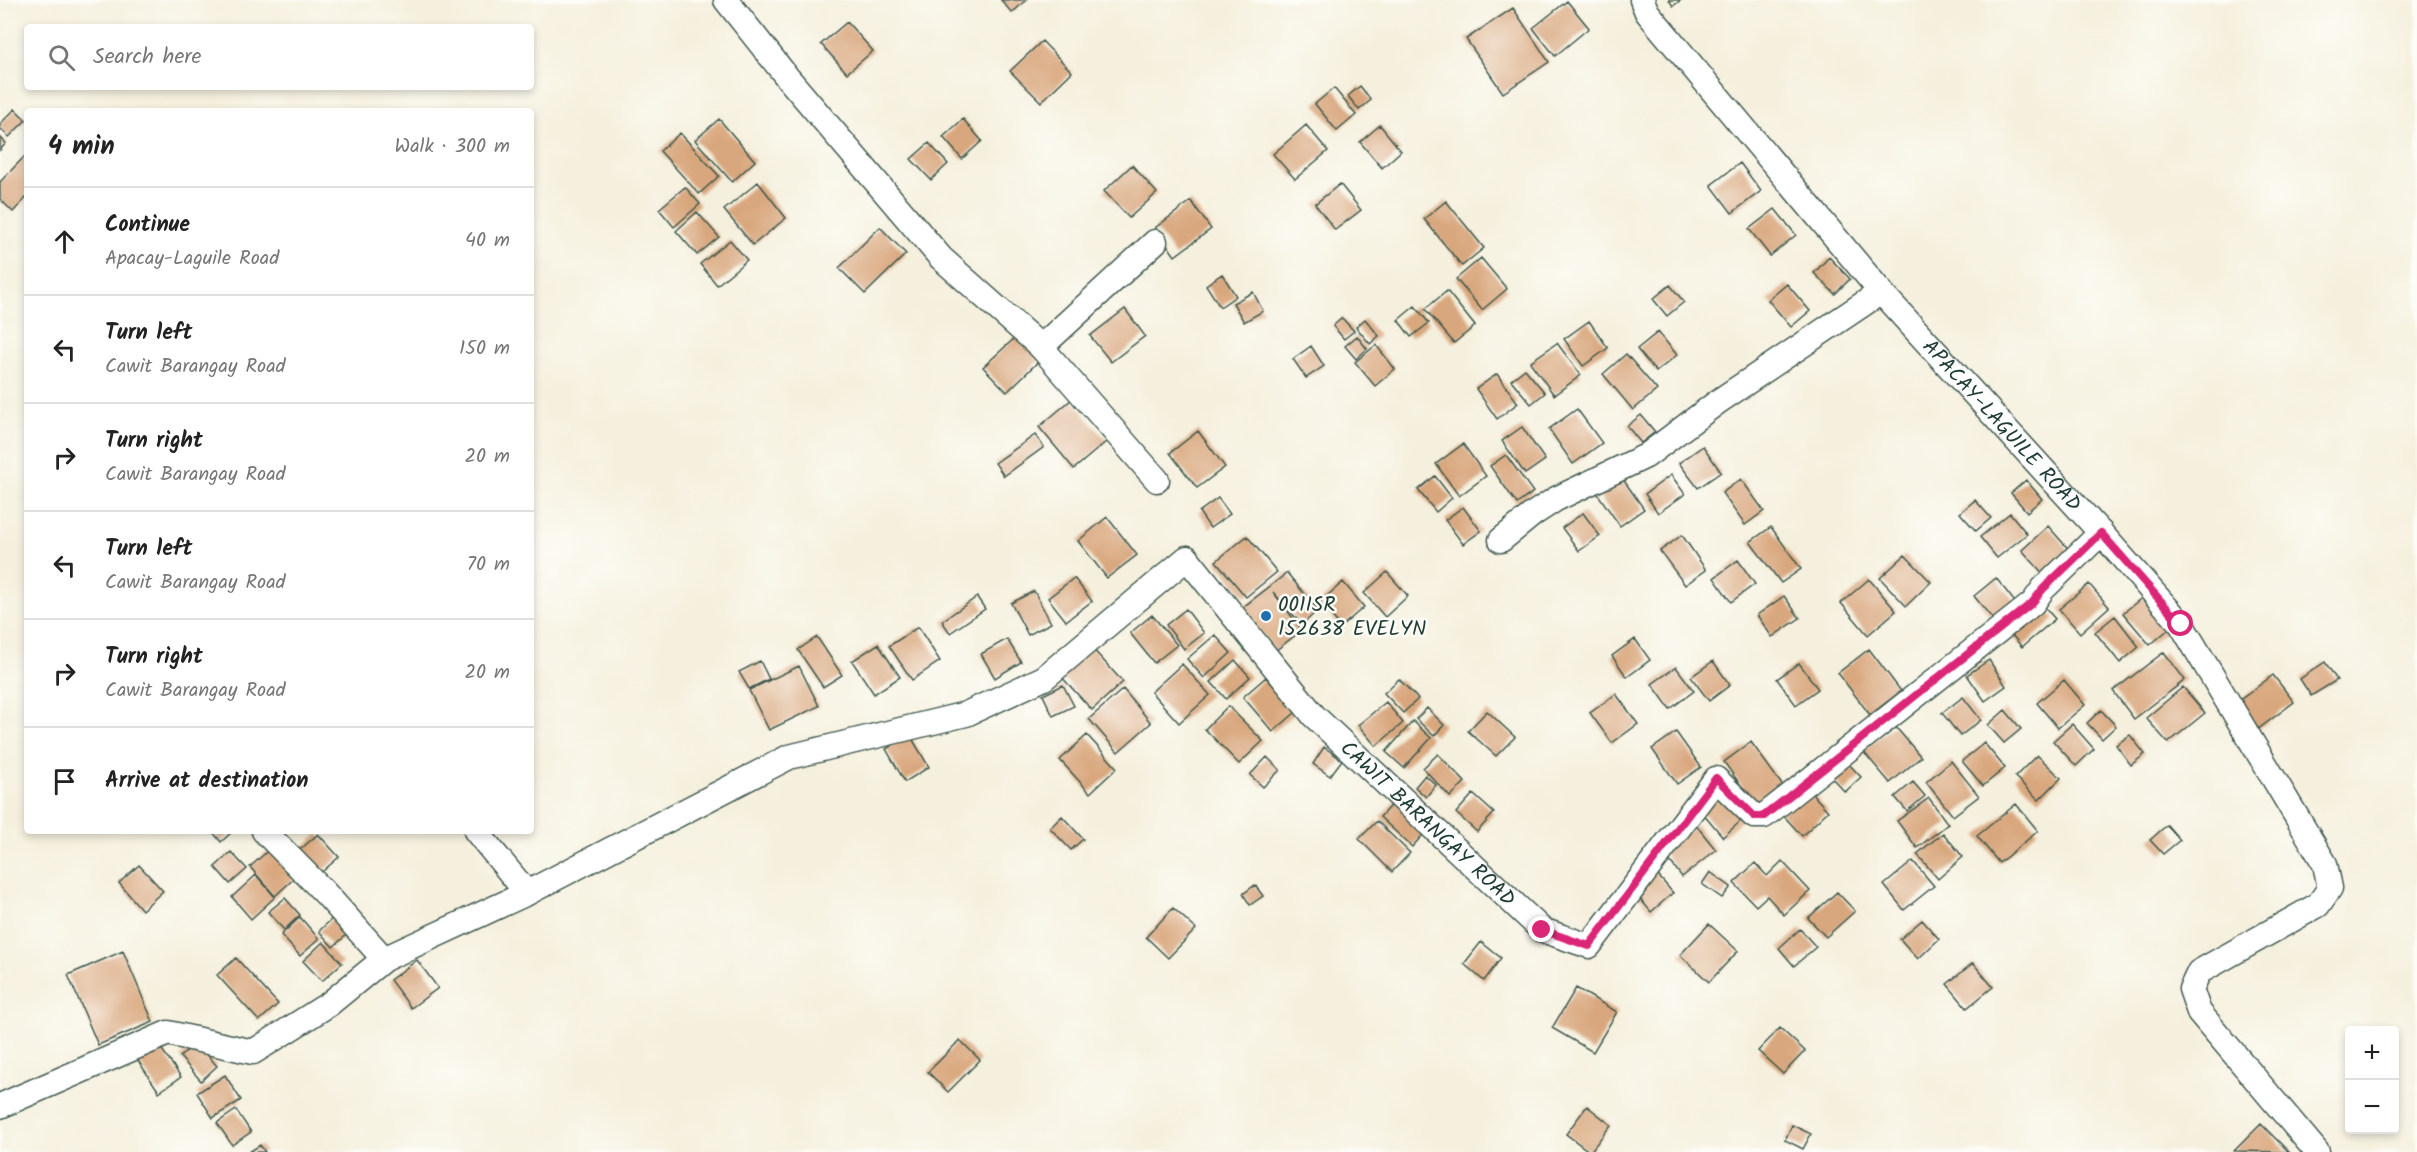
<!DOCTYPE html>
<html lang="en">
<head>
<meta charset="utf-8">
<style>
  body { margin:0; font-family:Kalam,sans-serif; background:#f2f2f2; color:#222 }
  .controls { position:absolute; right:18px; bottom:18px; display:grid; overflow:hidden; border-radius:6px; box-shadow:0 3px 9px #0003 }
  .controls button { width:54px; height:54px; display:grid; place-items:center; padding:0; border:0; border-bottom:2px solid #e0e0e0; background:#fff; color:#222; font:30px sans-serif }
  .stop { position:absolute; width:18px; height:18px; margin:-14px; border:4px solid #db2777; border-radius:50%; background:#fff }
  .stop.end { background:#db2777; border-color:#fff; box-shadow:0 2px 6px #0008 }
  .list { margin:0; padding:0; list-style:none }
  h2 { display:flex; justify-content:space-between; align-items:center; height:78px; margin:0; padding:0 24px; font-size:26px }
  h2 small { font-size:20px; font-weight:400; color:#767676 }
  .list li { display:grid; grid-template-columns:39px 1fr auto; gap:18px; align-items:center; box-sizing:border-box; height:108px; padding:0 24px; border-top:2px solid #e0e0e0 }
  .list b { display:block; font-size:22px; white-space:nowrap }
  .list p { margin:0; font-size:20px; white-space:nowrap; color:#767676 }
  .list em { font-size:20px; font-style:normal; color:#767676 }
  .icon { flex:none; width:33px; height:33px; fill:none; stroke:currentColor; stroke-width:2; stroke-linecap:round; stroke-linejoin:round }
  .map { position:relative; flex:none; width:2417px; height:1152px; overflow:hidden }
  .search { position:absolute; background:#fff; box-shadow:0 3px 9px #0003; left:24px; top:24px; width:510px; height:66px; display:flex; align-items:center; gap:15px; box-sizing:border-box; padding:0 21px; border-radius:6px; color:#767676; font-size:22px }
  .panel { position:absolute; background:#fff; box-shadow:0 3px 9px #0003; left:24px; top:108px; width:510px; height:726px; border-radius:6px }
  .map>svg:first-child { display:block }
  .building { fill:#d9a77e }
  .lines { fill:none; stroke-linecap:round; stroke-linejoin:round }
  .minor-casing { stroke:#3f584d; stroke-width:27 }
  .minor { stroke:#fff; stroke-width:24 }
  .route { stroke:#db2777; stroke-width:8 }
  .poi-dot { fill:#1f6fb2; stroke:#fdfcf7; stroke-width:2 }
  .labels { text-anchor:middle; stroke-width:5; stroke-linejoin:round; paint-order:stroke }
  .street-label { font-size:21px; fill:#1f3d34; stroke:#fdfcf7 }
  .poi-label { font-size:21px; fill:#1f3d34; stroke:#fdfcf7; text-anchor:start }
</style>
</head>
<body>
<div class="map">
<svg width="2417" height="1152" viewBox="0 0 2417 1152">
  <rect width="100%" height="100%" fill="#fdfcf7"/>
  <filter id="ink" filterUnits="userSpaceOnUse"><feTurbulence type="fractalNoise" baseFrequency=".0167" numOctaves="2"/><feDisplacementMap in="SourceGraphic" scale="12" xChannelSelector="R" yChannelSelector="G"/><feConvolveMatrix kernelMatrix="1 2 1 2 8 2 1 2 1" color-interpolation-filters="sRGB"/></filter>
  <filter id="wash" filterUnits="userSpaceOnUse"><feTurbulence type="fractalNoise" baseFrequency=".008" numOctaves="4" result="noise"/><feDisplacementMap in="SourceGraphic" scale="24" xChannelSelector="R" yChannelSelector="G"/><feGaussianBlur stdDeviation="1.35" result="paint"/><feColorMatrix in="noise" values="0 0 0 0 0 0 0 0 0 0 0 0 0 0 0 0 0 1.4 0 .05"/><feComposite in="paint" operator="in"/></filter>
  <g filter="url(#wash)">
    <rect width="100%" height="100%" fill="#f5f0dd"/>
    <g id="blocks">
      <!-- building -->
      <path class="building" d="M1001,0H1026L1012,13Z
        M1669,0H1681L1673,6Z
        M1567,1L1589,28L1555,56L1533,28Z
        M1513,8L1549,62L1503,93L1466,39Z
        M847,22L873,51L847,73L821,44Z
        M1042,41L1072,72L1041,102L1010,71Z
        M1360,86L1371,100L1359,110L1348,96Z
        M1334,88L1356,115L1337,131L1315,104Z
        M15,109L26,120L9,137L0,128V124Z
        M719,119L755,161L732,182L695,140Z
        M963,119L982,141L962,159L943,137Z
        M1306,125L1328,151L1295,179L1273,154Z
        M1380,125L1401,151L1382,168L1360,142Z
        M680,133L719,176L699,194L660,151Z
        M0,137L6,143L0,150Z
        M929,143L948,164L931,180L911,159Z
        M25,156L27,158V197L13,212L0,199V182Z
        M1740,163L1761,191L1732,213L1711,185Z
        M1132,165L1157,193L1129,218L1104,191Z
        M758,182L786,218L753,245L724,210Z
        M1340,184L1361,210L1335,230L1315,204Z
        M685,187L700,204L674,227L659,209Z
        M1191,201L1211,229L1175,256L1155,228Z
        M1446,201L1484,248L1462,266L1424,219Z
        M1775,209L1796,235L1770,256L1749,229Z
        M697,212L719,237L697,255L676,231Z
        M880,227L906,254L865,294L839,268Z
        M730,240L747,260L717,285L700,264Z
        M1829,257L1850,279L1835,294L1814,273Z
        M1481,258L1507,289L1482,310L1456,279Z
        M1222,274L1236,296L1220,307L1206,285Z
        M1787,284L1810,311L1791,327L1768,300Z
        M1670,285L1684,302L1667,316L1653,299Z
        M1447,291L1475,326L1454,343L1425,309Z
        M1253,292L1263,311L1244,322L1233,303Z
        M1415,306L1429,323L1411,337L1398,320Z
        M1125,309L1145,336L1111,362L1090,336Z
        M1342,318L1354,331L1344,339L1333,326Z
        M1365,319L1379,336L1370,344L1356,327Z
        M1589,321L1608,348L1583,366L1564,339Z
        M1658,332L1677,355L1656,372L1637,349Z
        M1018,335L1041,359L1007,392L983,367Z
        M1357,336L1367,349L1356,359L1345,346Z
        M1557,343L1581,375L1554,395L1530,362Z
        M1376,345L1395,369L1375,386L1355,362Z
        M1311,346L1324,366L1306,378L1293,359Z
        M1626,354L1657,390L1633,410L1603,374Z
        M1525,369L1545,393L1531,404L1511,380Z
        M1497,374L1518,403L1497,419L1476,389Z
        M1072,399L1107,441L1074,469L1039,427Z
        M1577,409L1602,443L1573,464L1549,429Z
        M1641,415L1655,432L1641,443L1627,426Z
        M1522,427L1545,460L1525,474L1502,441Z
        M1198,431L1225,467L1197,488L1170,453Z
        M1035,435L1044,447L1004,476L995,463Z
        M1463,444L1486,476L1459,496L1436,464Z
        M1703,446L1721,472L1698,488L1679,463Z
        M1506,455L1533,492L1517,504L1490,466Z
        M1620,475L1644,509L1620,526L1597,493Z
        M1671,475L1685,494L1658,513L1645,494Z
        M1435,476L1452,498L1436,512L1418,490Z
        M1741,479L1764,511L1745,525L1722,493Z
        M2026,480L2042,499L2027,512L2011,493Z
        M1218,498L1230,514L1210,528L1199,512Z
        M1975,500L1991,518L1976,531L1960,513Z
        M1463,507L1481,531L1463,544L1445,520Z
        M1583,513L1600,536L1579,551L1562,528Z
        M2010,513L2027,534L1997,558L1980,537Z
        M1107,517L1137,555L1107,578L1078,541Z
        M2048,526L2072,553L2045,576L2022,550Z
        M1771,527L1801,569L1781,583L1750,542Z
        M1682,535L1706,570L1685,585L1660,551Z
        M1247,536L1277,572L1246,597L1216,561Z
        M1905,555L1931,582L1906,606L1880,578Z
        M1738,560L1755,584L1731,602L1714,578Z
        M1387,572L1408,596L1385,617L1364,593Z
        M1287,573L1318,610L1302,625L1273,592L1302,630L1275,651L1242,608Z
        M1074,578L1092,601L1066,621L1048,598Z
        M1996,578L2018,606L1996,623L1974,596Z
        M1869,579L1896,611L1868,635L1841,603Z
        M1343,582L1364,607L1341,627L1320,602Z
        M2089,584L2109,607L2080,633L2059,609Z
        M1034,591L1051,623L1028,635L1011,603Z
        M1784,596L1800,618L1772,637L1757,615Z
        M2144,596L2170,628L2150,645L2123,613Z
        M977,597L985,609L950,633L942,621Z
        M2044,606L2055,619L2022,647L2011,634Z
        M1186,609L1204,633L1184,649L1166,625Z
        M1152,615L1177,645L1154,663L1130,633Z
        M2115,616L2139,647L2120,663L2095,632Z
        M918,627L940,661L912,680L889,646Z
        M1215,635L1231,653L1204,678L1187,659Z
        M817,637L842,675L823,687L798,650Z
        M1007,639L1021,662L995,678L981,654Z
        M1635,639L1650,660L1627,677L1612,656Z
        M878,644L900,677L874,694L852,661Z
        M1090,646L1123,682L1092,710L1059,674Z
        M1869,649L1901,691L1870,715L1838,673Z
        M2164,652L2185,680L2134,719L2113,691Z
        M1235,660L1250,677L1226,699L1211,682Z
        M1989,660L2006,686L1985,701L1967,675Z
        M760,661L769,679L749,689L739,672Z
        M1713,661L1730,685L1709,701L1691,677Z
        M2325,662L2337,680L2311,696L2300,679Z
        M1799,663L1818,689L1796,705L1777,679Z
        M1182,664L1210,695L1179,723L1151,692Z
        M799,666L819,706L769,730L749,690Z
        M1676,667L1694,691L1670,709L1652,684Z
        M2273,675L2294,702L2257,730L2236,703Z
        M1266,677L1296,712L1273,732L1243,697Z
        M1399,679L1418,699L1403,713L1384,693Z
        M2064,680L2085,705L2058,728L2037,703Z
        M1063,685L1074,706L1053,716L1043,695Z
        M2183,687L2205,713L2168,743L2146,718Z
        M1123,689L1151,723L1118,752L1089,719Z
        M1616,694L1638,724L1612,743L1590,713Z
        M1963,697L1981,720L1960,736L1942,713Z
        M1386,702L1403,723L1376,746L1358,725Z
        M1228,706L1263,741L1239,764L1205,729Z
        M1427,708L1444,725L1434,736L1416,719Z
        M2005,710L2021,729L2004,743L1988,725Z
        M2101,710L2116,726L2102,739L2087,723Z
        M1487,711L1515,737L1496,756L1468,731Z
        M1413,721L1431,738L1404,768L1386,752Z
        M2072,724L2094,749L2076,766L2053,741Z
        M1894,725L1921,757L1890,783L1863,751Z
        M1676,732L1701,767L1677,784L1652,749Z
        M910,735L929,767L905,782L886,749Z
        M1087,735L1117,768L1090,793L1060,760Z
        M2130,735L2145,754L2131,765L2116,745Z
        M1751,742L1785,789L1757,808L1724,762Z
        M1984,743L2005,768L1983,786L1962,761Z
        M1324,747L1342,760L1330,776L1313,764Z
        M1438,754L1465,782L1450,797L1423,768Z
        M2037,755L2061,778L2039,800L2015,777Z
        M1267,757L1280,770L1263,787L1250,775Z
        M1951,761L1979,796L1953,816L1926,782Z
        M1847,762L1861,777L1845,792L1831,777Z
        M1425,775L1436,785L1426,797L1415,787Z
        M1913,782L1925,796L1907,811L1895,797Z
        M1807,788L1828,811L1802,836L1781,813Z
        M1719,789L1743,819L1723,837L1698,807Z
        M1473,794L1494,813L1477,832L1456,813Z
        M1397,798L1429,828L1412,847L1380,817Z
        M1929,798L1948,824L1917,848L1897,821Z
        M2016,804L2038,831L1999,863L1977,836Z
        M1062,816L1083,839L1071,850L1050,828Z
        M1377,821L1410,853L1392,872L1359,839Z
        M1696,825L1716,850L1682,877L1663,852Z
        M2167,825L2180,840L2163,854L2150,840Z
        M212,831H233L221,842Z
        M1943,833L1963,857L1938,879L1917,854Z
        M318,834L339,857L315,878L294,855Z
        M272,847L298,875L275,896L250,867Z
        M231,852L247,869L230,884L215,867Z
        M1782,861L1810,891L1784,915L1767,896L1756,906L1734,883L1755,863L1767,876Z
        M1913,861L1934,886L1904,910L1884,885Z
        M139,865L163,891L142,910L119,883Z
        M1654,871L1673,893L1651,912L1632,889Z
        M1710,872L1731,887L1722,898L1702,884Z
        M256,875L275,897L251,919L232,897Z
        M1255,885L1263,896L1250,905L1243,894Z
        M1837,892L1855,911L1826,937L1808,918Z
        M285,898L300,915L284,930L268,912Z
        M1173,908L1196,929L1168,958L1146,937Z
        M339,912L353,929L333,947L319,931Z
        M300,917L319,939L300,956L281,935Z
        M1922,920L1939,939L1918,959L1900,939Z
        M1709,924L1738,951L1709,982L1680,955Z
        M1800,929L1816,947L1794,966L1779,948Z
        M323,942L342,963L322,981L303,961Z
        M1481,942L1501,958L1484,981L1464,964Z
        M123,951L153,1022L98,1045L68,975Z
        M236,958L278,1004L259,1021L217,975Z
        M417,960L438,988L411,1008L390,980Z
        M1973,963L1993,987L1967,1008L1947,984Z
        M1576,988L1617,1012L1593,1052L1552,1028Z
        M1780,1028L1805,1051L1783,1074L1758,1051Z
        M960,1040L980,1060L948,1092L928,1072Z
        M196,1042L217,1066L201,1081L180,1057Z
        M158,1044L181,1077L159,1092L137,1059Z
        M225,1075L241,1100L213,1118L197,1093Z
        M1587,1106L1611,1125L1590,1152L1566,1134Z
        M236,1110L251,1132L232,1145L217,1123Z
        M2261,1124L2289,1152L2234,1151Z
        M1792,1125L1811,1134L1803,1149L1785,1140Z
        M260,1145L265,1152H249Z"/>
    </g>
  </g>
  <g filter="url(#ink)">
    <use href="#blocks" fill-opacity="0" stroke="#3f584d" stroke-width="1.5"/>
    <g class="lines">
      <!-- minor casing -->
      <g class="minor-casing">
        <g id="minor">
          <path d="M726,0L787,77L941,258L1041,347L1157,480"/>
          <path id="s1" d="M1642,0L1647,12L1881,292L2101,533L2181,624L2325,864L2330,888L2318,905L2199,972L2191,989L2199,1012L2317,1152"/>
          <path d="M1041,347L1155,242"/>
          <path d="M1501,540L1533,514L1556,499L1646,456L1719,401L1881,292"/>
          <path d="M264,831L326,894L384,959"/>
          <path d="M476,831L527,893"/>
          <path id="s2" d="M0,1106L168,1033L253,1052L329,1004L384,959L527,893L789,757L966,714L1044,678L1187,558L1314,716L1542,930L1589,946L1716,779L1754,816H1764L2033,603L2043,589L2101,533"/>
        </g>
      </g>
      <!-- minor -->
      <use href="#minor" class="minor"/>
    </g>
  </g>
  <g class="lines" filter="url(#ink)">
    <!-- route -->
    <path class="route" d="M1542,930L1589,946L1716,778L1754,816H1764L2032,603L2043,589L2101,533L2181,624"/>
  </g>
  <!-- markers -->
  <circle class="poi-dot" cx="1266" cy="616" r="6"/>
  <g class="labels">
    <!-- street labels -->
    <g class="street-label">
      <text dy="7" stroke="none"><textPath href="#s1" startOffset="558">APACAY-LAGUILE ROAD</textPath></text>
      <text dy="7" stroke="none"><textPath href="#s2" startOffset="1698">CAWIT BARANGAY ROAD</textPath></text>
    </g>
    <!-- poi labels -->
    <g class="poi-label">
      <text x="1278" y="611">001ISR<tspan x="1278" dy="24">152638 EVELYN</tspan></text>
    </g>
  </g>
</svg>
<div class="controls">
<button>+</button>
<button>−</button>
</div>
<div class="stop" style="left:2181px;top:624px"></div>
<div class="stop end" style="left:1542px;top:930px"></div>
<div class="search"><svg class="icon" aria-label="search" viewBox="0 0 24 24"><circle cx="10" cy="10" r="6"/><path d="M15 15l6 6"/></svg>Search here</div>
<section class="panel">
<h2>4 min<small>Walk · 300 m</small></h2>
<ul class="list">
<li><svg class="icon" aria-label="ahead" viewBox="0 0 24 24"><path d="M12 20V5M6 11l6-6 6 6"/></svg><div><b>Continue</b><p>Apacay-Laguile Road</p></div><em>40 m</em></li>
<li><svg class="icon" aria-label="left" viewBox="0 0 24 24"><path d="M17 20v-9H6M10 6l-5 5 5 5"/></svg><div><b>Turn left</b><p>Cawit Barangay Road</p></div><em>150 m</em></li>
<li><svg class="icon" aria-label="right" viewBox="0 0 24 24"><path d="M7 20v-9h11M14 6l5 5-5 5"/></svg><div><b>Turn right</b><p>Cawit Barangay Road</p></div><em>20 m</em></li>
<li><svg class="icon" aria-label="left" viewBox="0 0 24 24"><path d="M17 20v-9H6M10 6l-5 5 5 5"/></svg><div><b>Turn left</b><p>Cawit Barangay Road</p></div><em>70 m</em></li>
<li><svg class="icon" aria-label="right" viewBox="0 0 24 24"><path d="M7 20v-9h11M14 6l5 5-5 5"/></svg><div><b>Turn right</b><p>Cawit Barangay Road</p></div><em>20 m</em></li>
<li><svg class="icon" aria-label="arrive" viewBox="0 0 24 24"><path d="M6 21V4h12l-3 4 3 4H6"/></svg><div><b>Arrive at destination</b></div></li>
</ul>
</section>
</div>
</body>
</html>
